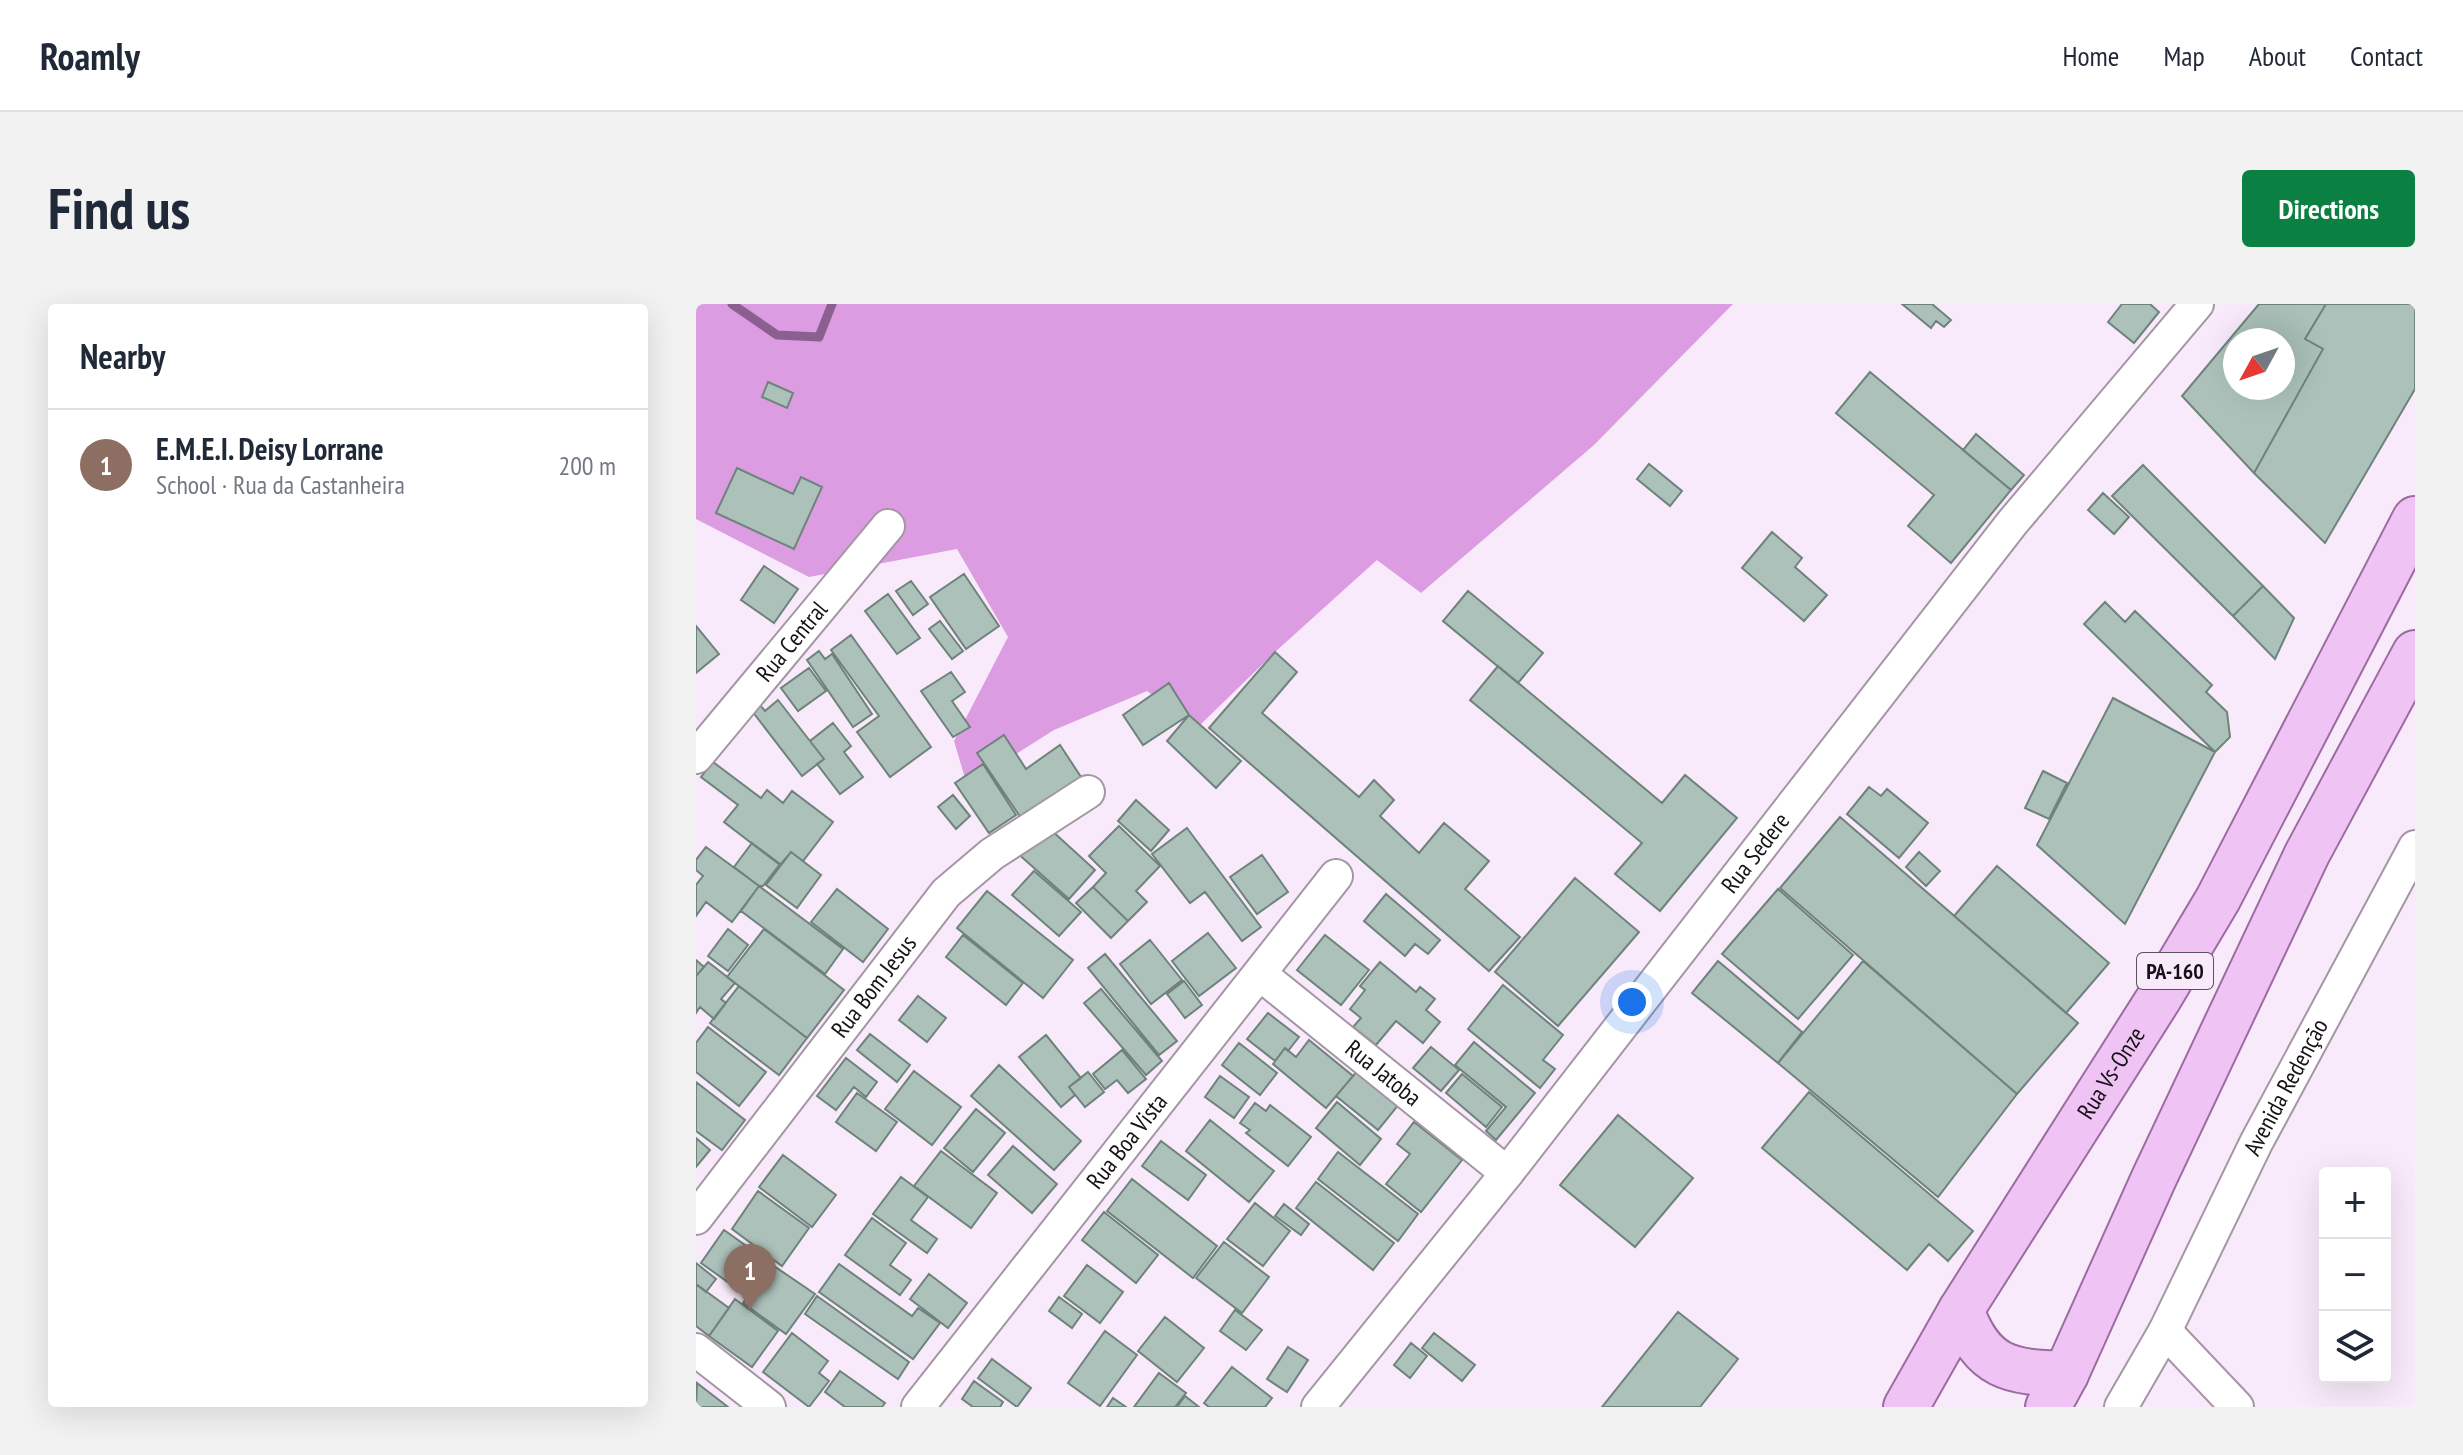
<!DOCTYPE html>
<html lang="en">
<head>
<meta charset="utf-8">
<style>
  body { margin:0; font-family:"PT Sans Narrow",sans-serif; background:#f2f2f3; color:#1f2937 }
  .controls { position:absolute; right:24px; bottom:24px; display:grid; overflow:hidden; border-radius:8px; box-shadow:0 8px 32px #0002 }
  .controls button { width:72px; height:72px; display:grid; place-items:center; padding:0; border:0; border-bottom:2px solid #e0e1e3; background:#fff; color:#1f2937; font:40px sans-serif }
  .compass { position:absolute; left:1527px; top:24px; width:72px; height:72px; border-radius:50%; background:#fff; box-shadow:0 8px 32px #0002; rotate:230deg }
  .you { position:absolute; left:936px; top:698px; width:28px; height:28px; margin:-20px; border:6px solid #fff; border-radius:50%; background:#1a73e8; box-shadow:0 0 0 12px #1a73e833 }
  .badge { display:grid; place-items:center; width:52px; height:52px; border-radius:50%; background:#0b8043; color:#fff; font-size:26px; font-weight:700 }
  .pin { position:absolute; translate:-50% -66px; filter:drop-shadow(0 2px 4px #0008) }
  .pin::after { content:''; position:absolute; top:42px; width:28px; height:24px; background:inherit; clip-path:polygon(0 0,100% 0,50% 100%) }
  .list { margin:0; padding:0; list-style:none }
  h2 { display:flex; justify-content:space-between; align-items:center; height:104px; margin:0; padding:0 32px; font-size:34px }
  h2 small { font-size:26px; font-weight:400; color:#747a83 }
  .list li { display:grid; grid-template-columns:52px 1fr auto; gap:24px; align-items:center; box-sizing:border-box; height:112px; padding:0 32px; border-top:2px solid #e0e1e3 }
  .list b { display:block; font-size:30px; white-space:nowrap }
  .list p { margin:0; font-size:26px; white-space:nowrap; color:#747a83 }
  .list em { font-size:26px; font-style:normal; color:#747a83 }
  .icon { flex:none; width:44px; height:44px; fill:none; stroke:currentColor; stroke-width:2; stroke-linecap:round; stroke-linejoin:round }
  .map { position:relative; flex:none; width:1719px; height:1103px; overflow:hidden; border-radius:8px }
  header { display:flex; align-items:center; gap:48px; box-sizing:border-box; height:112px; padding:0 40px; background:#fff; border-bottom:2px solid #e0e1e3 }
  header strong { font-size:38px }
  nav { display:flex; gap:44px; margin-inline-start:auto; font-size:28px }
  .intro { display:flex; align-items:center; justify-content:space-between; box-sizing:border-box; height:192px; padding:0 48px }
  h1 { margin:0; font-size:56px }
  .button { padding:20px 36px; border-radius:8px; background:#0b8043; color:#fff; font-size:28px; font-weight:700 }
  main { display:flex; gap:48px; padding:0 48px }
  aside { flex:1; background:#fff; border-radius:8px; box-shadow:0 8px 32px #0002 }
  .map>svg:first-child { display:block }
  .forest { fill:#dc9ce2 }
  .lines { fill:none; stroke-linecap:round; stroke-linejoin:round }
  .stream { stroke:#8c5f91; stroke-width:9 }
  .building { fill:#abc1b9; stroke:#6f837c; stroke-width:2; fill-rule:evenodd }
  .street-casing { stroke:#a496a5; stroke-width:36 }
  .primary-casing { stroke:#9c6ca1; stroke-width:48 }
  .street { stroke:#fff; stroke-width:32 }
  .primary { stroke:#efc4f4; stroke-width:44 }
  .labels { text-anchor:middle; stroke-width:8; stroke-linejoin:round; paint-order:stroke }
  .shield { fill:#f8eafa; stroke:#5a525a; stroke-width:2 }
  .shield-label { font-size:22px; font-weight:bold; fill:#161116 }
  .street-label { font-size:24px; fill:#161116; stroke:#f8eafa }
</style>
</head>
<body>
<header>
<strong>Roamly</strong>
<nav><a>Home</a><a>Map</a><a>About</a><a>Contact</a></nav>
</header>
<div class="intro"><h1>Find us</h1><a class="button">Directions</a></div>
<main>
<aside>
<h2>Nearby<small></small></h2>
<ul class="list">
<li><span class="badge" style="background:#8d6e63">1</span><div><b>E.M.E.I. Deisy Lorrane</b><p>School · Rua da Castanheira</p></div><em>200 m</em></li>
</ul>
</aside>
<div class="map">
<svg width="1719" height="1103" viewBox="0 0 1719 1103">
  <rect width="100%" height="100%" fill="#f8eafa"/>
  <!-- forest -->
  <path class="forest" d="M0,0H1037L898,141L725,289L681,256L579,348L500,425L451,387L358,426L271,481L258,437L312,333L261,245L113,273L0,215Z"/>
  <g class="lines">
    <!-- stream -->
    <path class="stream" d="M36,0L81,31L123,33L136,0"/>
  </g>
  <!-- building -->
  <path class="building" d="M1206,0H1236L1255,16L1248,23L1240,17L1235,24Z
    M1426,0H1454L1463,8L1438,39L1412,18Z
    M1563,0H1630L1609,35L1627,45L1558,169L1486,92ZM1539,36H1587V84H1539Z
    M1630,0H1719V85L1629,239L1558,169L1627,45L1609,35Z
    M1174,68L1315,186L1255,259L1212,222L1238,191L1140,109Z
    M72,78L97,89L91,104L66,93Z
    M1280,130L1328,171L1315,186L1267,146Z
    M953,160L986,187L974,202L941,175Z
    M1447,161L1567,282L1537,312L1416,192Z
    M41,164L97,190L105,173L126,183L98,245L20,209Z
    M1407,189L1433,213L1418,230L1392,206Z
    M1076,228L1106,254L1099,263L1131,291L1108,317L1046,264Z
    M68,262L102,285L78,319L45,296Z
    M268,270L303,322L270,345L234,293Z
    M215,277L232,300L217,311L200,287Z
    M1567,282L1598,314L1579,355L1537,312Z
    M772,287L847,349L822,379L747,317Z
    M192,290L224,334L201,350L169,307Z
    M1409,298L1429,318L1439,307L1516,381L1510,388L1531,408L1534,433L1519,448L1388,320Z
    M244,317L267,347L256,355L233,325Z
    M0,322L23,350L0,369Z
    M155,331L235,443L194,473L161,428L183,412L135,346Z
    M123,347L129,355L136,350L176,410L157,423L111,356Z
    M579,348L601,368L566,409L663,493L678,476L698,496L684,512L723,549L748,519L793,557L769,585L824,633L793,667L513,424Z
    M802,362L966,499L989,471L1041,514L964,607L919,570L946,539L774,396Z
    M113,364L130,387L102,407L85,384Z
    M255,368L269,388L256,397L274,423L257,433L225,387Z
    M473,379L493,411L447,441L427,411Z
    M1417,394L1519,448L1429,620L1341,541Z
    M82,396L128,455L106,472L56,407L64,401L69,407Z
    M493,411L545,457L520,484L471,437Z
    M137,419L155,442L148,448L167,473L144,490L121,460L128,455L114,437Z
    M308,431L330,465L364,441L385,473L325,514L281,449Z
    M17,458L65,494L71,486L87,499L96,487L137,518L107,557L95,548L84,561L28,518L42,501L5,473Z
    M287,460L320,511L293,529L259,479Z
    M1347,467L1371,479L1353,515L1329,504Z
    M1173,483L1185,492L1191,485L1232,519L1203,554L1151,510Z
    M257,491L274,512L260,525L242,503Z
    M440,496L473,526L455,547L422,517Z
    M1144,513L1382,719L1321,790L1084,584Z
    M423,522L464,562L440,587L451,598L432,617L397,583L410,569L393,552Z
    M491,524L565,623L546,637L509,588L494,599L456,550Z
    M354,525L399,566L373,595L320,548Z
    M56,539L84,560L67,582H63L38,563Z
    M10,543L63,582L36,618L10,598L0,612V581L7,572L0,566V556Z
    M95,548L125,571L101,604L70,581Z
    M1223,548L1244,567L1230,582L1210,563Z
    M566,551L592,588L561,610L534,573Z
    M1301,562L1413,659L1370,709L1258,612Z
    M338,567L385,608L363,632L316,591Z
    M879,574L943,628L862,722L799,668Z
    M63,582L147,645L129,670L45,607Z
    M397,583L432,617L415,634L380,599Z
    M141,585L192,625L167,658L115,618Z
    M1082,585L1157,651L1102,715L1026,650Z
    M291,587L377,656L347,694L261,624Z
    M690,590L744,636L732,650L719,640L709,652L668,617Z
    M32,625L52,641L32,667L12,652Z
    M68,625L148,686L111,734L31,673Z
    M512,629L540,664L503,692L476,657Z
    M267,631L327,679L310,701L250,653Z
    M629,631L673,666L645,701L601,666Z
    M454,636L486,676L455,700L424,660Z
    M409,650L481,737L463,751L392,664Z
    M0,656L8,663L0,672Z
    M1022,657L1106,728L1082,759L996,689Z
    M1167,657L1321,790L1242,893L1082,759Z
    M12,658L39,679L25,695L30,699L18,715L4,703L0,709V672Z
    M684,658L720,688L724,683L739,695L730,706L744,718L727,739L700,717L680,741L657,723L665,714L654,705L669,686L664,682Z
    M488,677L506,701L489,714L471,690Z
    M807,681L867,731L847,756L859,765L844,784L772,725Z
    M43,682L111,734L83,771L14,719Z
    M405,685L466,757L450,771L388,699Z
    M222,692L250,714L231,738L203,716Z
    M572,709L603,733L592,747L589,744L579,757L551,735Z
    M12,723L70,768L43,802L0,768V739Z
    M174,730L214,761L201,778L161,746Z
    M350,731L385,774L373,783L379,791L365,803L323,753Z
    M613,736L657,772L630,804L577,760L589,744L600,753Z
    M778,738L839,789L800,836L790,827L810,803L759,761Z
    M543,739L581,769L564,791L526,761Z
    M735,743L763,766L745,787L717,764Z
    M426,746L450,775L432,789L421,776L409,785L397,770Z
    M150,754L181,778L170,793L158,783L140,806L121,792Z
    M303,761L385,837L358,866L275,792Z
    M663,765L704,799L682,826L640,792Z
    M218,767L265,803L236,841L189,805Z
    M392,768L408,788L389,803L373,783Z
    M766,770L806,803L790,823L750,789Z
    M524,772L553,793L538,814L509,793Z
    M0,778L49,816L26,846L0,827Z
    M1113,788L1277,927L1252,957L1233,940L1211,966L1066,844Z
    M161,789L201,818L180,847L140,818Z
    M641,798L685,835L664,861L620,824Z
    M559,799L570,807L574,801L615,833L592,862L550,829L554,826L544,819Z
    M280,805L309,829L277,868L248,844Z
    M922,811L997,874L939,943L864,881Z
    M514,816L578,867L553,898L490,847Z
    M718,818L766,856L725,908L690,880L714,850L701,840Z
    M0,834L14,846L0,863Z
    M465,837L510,871L492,896L446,862Z
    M317,842L361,880L336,909L292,871Z
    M245,847L301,889L275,924L218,882Z
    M642,848L722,910L702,937L622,875Z
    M87,851L140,891L116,923L63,883Z
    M205,873L232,893L215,916L241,935L231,949L177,910Z
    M436,875L521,942L497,974L411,907Z
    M620,878L698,939L677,966L600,904Z
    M62,887L113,924L86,962L36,925Z
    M559,899L594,927L567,962L531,935Z
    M588,900L613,920L605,931L579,912Z
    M408,908L462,951L440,979L386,936Z
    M176,914L210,939L194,961L215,976L204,991L149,951Z
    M28,926L73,958L50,991L5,959Z
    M528,938L573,973L546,1009L500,974Z
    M0,959L20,975L10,988L0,980Z
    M75,960L119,990L90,1030L47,999Z
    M143,960L216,1012L222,1004L244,1019L217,1055L123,988Z
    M391,961L427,988L404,1019L368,992Z
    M233,970L271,999L252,1024L214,995Z
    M0,980L33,1004L13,1032L0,1022Z
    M121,992L213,1058L202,1075L109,1010Z
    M363,993L386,1010L376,1024L353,1007Z
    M39,995L82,1027L56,1063L13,1032Z
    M539,1006L566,1026L550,1046L524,1027Z
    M982,1008L1042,1055L1004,1103H906Z
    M469,1013L508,1044L481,1078L442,1047Z
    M409,1027L441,1051L404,1102L372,1079Z
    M96,1029L132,1057L123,1069L133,1077L113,1103L67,1068Z
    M738,1029L779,1061L766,1077L726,1044Z
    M715,1039L731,1052L714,1074L698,1061Z
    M592,1043L612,1056L591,1088L571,1075Z
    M296,1055L335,1084L321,1103L282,1074Z
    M536,1063L576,1094L569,1103H513L508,1099Z
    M144,1067L189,1099L186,1103H149L129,1088Z
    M463,1069L490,1089L479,1103H438Z
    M278,1077L307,1098L304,1103H277L266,1095Z
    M1,1079L32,1103H0Z
    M489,1092L503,1103H481Z
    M417,1094L430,1103H411Z"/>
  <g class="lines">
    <!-- street casing -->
    <g class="street-casing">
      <g id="street">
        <path id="s1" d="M0,453L192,222"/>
        <path id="s2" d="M564,670L811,869"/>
        <path id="s3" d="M0,914L250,589L296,550L392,488"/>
        <path d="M1469,1027L1541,1103"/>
        <path d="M0,1046L73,1103"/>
        <path id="s4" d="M222,1103L640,572"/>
        <path id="s5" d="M622,1103L811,869L1316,219L1501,0"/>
        <path id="s6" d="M1425,1103L1469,1027L1560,839L1719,543"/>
      </g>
    </g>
    <!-- primary casing -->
    <g class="primary-casing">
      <g id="primary">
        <path d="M1265,1006C1287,1065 1313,1068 1370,1070"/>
        <path id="s7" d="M1210,1103L1265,1006L1463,694L1522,595L1719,215"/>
        <path d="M1352,1103L1370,1070L1458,874L1611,550L1719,349"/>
      </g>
    </g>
    <!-- street -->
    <use href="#street" class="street"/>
    <!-- primary -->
    <use href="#primary" class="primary"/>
  </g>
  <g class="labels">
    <!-- shield labels -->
    <rect class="shield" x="1441" y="649" width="76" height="36" rx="6"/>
    <g class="shield-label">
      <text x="1479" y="675">PA-160</text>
    </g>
    <!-- street labels -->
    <g class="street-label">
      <text dy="8" stroke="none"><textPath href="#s1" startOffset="150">Rua Central</textPath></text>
      <text dy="8" stroke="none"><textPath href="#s5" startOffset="706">Rua Sedere</textPath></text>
      <text dy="8" stroke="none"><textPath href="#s3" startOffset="292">Rua Bom Jesus</textPath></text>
      <text dy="8" stroke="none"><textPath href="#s7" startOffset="392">Rua Vs-Onze</textPath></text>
      <text dy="8" stroke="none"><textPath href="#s2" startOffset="158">Rua Jatoba</textPath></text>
      <text dy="8" stroke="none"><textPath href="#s6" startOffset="360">Avenida Redenção</textPath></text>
      <text dy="8" stroke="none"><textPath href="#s4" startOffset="338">Rua Boa Vista</textPath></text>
    </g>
  </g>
</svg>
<div class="controls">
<button>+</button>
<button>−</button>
<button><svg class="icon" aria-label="layers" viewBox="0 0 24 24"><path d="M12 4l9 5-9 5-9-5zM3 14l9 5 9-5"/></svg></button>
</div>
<svg class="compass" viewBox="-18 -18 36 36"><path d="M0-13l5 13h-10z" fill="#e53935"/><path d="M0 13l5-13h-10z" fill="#747a83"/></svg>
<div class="you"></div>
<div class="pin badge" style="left:54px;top:1006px;background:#8d6e63">1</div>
</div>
</main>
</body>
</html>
